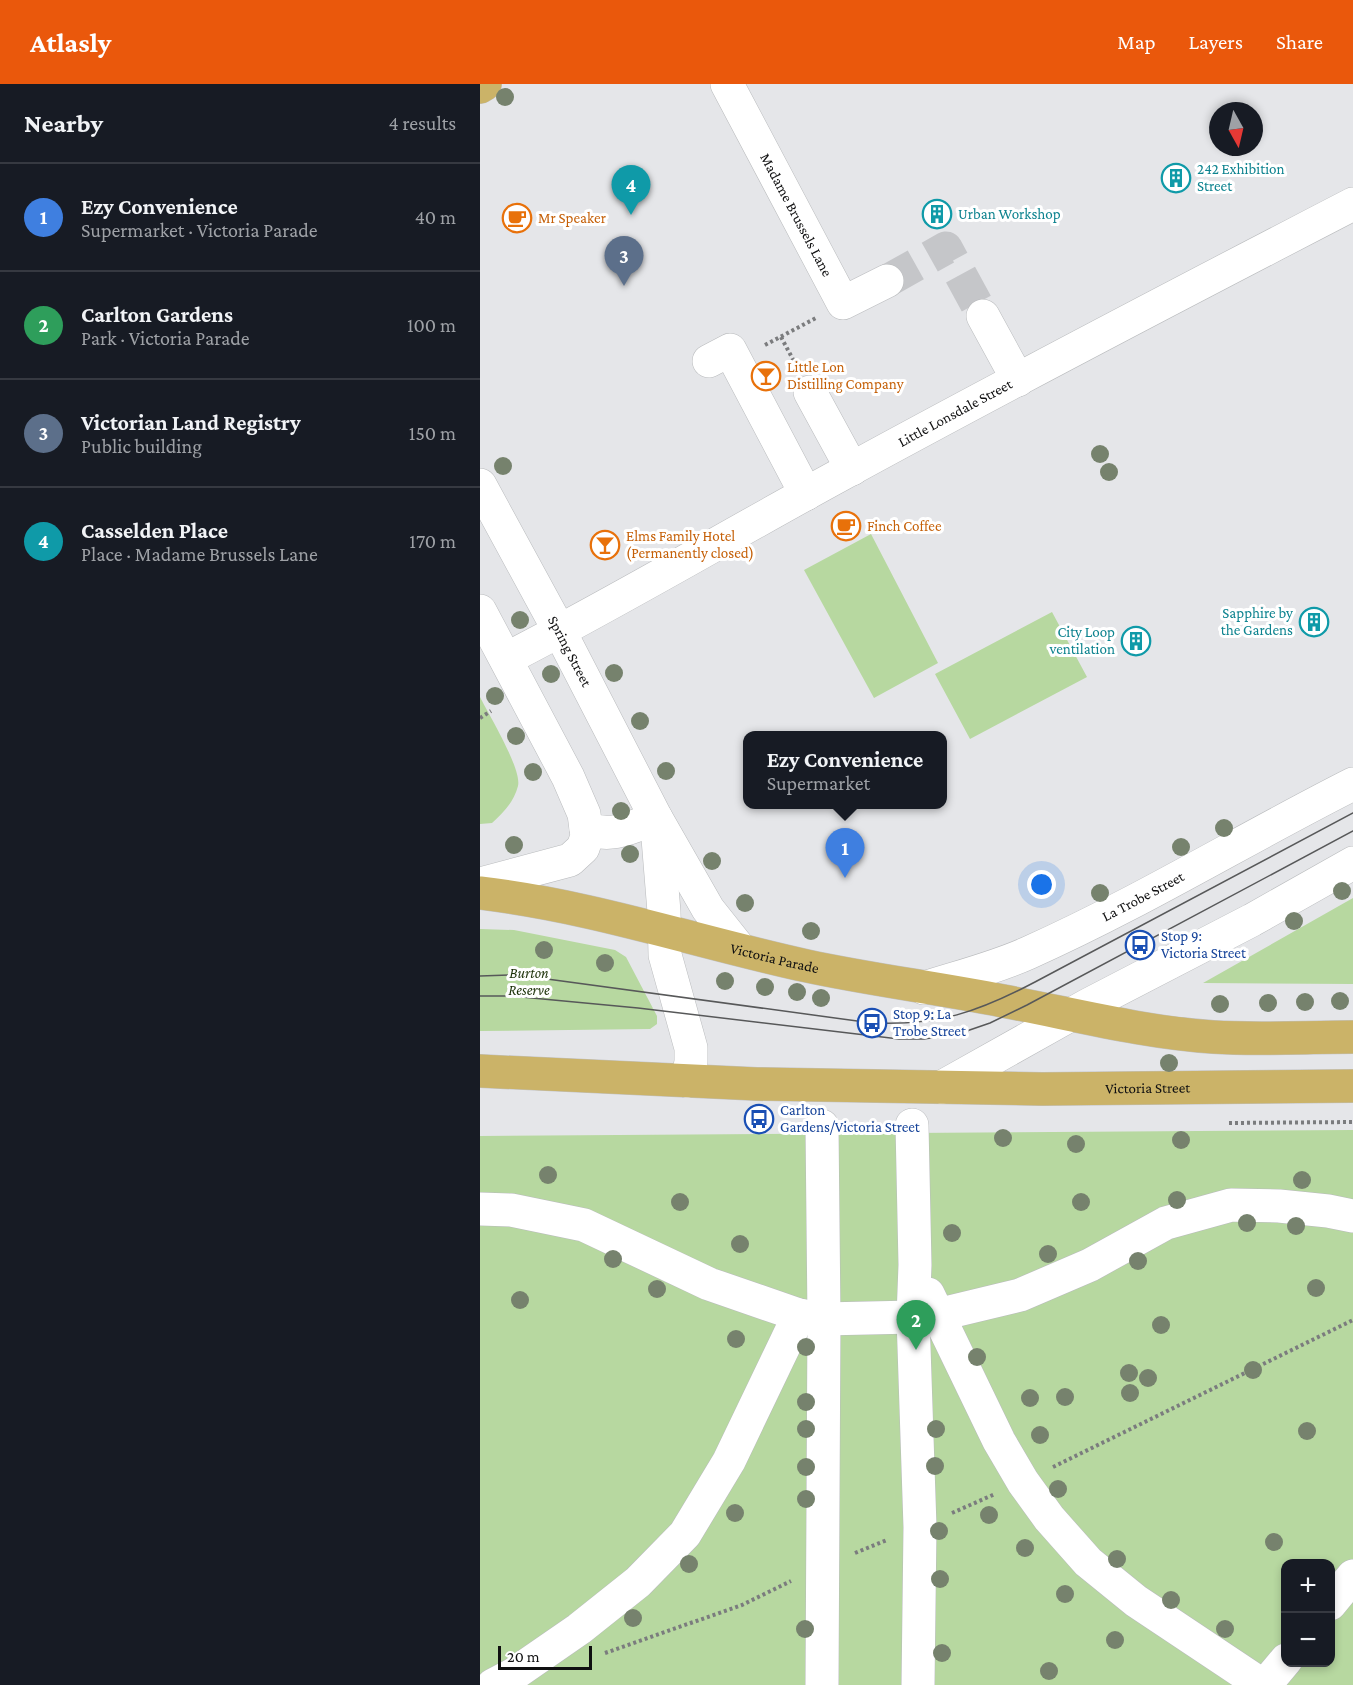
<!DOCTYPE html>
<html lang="en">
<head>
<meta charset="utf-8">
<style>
  body { margin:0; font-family:"Crimson Pro",serif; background:#20242c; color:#f1f3f6 }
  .controls { position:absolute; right:18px; bottom:18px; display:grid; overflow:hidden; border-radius:12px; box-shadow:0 3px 9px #0003 }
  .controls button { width:54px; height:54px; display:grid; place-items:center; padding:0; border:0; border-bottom:2px solid #363941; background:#171b24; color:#f1f3f6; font:30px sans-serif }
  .compass { position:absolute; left:729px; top:18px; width:54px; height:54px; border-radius:50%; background:#171b24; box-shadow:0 3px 9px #0003; rotate:172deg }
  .scale { position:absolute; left:18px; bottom:15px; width:94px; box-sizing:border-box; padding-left:6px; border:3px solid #101011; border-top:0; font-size:16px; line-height:21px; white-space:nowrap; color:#101011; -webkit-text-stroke:4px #fff; paint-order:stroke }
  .you { position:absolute; left:562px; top:801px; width:21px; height:21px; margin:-15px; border:4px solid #fff; border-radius:50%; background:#1a73e8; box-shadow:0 0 0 9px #1a73e833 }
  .badge { display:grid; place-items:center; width:39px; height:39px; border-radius:50%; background:#ea580c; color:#fff; font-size:20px; font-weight:700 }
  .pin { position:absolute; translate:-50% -50px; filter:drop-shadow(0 2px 3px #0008) }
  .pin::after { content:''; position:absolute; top:32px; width:21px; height:18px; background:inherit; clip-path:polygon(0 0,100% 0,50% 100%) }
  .popup { position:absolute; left:263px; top:647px; width:204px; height:78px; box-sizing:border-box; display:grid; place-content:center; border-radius:12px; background:#171b24; filter:drop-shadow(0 2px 4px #0005); font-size:20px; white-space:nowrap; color:#9ea1a6 }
  .popup b { font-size:22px; color:#f1f3f6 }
  .popup::after { content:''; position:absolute; left:50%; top:100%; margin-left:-12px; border:12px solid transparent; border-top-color:#171b24 }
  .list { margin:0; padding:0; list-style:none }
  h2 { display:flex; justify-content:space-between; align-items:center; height:78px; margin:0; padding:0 24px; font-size:26px }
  h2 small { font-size:20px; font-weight:400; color:#9ea1a6 }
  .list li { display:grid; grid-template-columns:39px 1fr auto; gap:18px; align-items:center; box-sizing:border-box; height:108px; padding:0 24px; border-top:2px solid #363941 }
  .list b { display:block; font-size:22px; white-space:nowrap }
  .list p { margin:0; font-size:20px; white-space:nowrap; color:#9ea1a6 }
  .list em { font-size:20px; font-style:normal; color:#9ea1a6 }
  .map { position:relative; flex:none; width:873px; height:1601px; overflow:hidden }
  header { display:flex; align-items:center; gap:36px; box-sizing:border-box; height:84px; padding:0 30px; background:#ea580c; color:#fff }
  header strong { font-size:28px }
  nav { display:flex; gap:33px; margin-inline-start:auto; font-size:21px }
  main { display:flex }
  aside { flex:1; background:#171b24 }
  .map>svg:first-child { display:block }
  .green { fill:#b7d8a0; fill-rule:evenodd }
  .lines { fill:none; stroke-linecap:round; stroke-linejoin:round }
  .minor-tunnel { stroke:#c5c6c9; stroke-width:33; stroke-dasharray:33 16; stroke-linecap:butt }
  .minor-casing { stroke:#b9bbbd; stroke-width:34 }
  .major-casing { stroke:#c1c1c1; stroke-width:34 }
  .path { stroke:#7b7c7e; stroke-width:4; stroke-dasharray:3 3; stroke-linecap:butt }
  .minor { stroke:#fff; stroke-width:33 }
  .major { stroke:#cbb368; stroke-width:33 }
  .tram { stroke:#575859; stroke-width:1.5 }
  .tree { fill:#76826d }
  .labels { text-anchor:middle; stroke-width:6; stroke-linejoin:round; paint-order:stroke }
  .culture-label { font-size:15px; fill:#0d838f; stroke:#fff; text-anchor:start }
  .street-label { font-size:15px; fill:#101011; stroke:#fff }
  .food-label { font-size:15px; fill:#c56008; stroke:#fff; text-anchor:start }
  .transit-label { font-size:15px; fill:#164399; stroke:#fff; text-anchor:start }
  .park-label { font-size:15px; font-style:italic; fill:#1b3007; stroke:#fff }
</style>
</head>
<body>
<header>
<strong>Atlasly</strong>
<nav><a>Map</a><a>Layers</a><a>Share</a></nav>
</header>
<main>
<aside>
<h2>Nearby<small>4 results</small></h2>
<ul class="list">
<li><span class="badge" style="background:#3f7fe0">1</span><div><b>Ezy Convenience</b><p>Supermarket · Victoria Parade</p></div><em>40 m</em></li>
<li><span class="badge" style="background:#2e9e5b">2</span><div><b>Carlton Gardens</b><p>Park · Victoria Parade</p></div><em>100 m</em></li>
<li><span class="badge" style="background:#5c6f8a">3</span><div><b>Victorian Land Registry</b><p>Public building</p></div><em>150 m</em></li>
<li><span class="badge" style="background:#0f9aa8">4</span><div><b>Casselden Place</b><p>Place · Madame Brussels Lane</p></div><em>170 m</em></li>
</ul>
</aside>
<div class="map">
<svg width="873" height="1601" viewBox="0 0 873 1601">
  <rect width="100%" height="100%" fill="#e5e6e9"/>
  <!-- green -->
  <path class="green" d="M391,450L458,579L394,614L324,486Z
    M572,528L607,593L490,655L455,590Z
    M0,613C9,631 42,685 38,702C34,718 23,729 12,739L0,740Z
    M873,814V900L723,899Z
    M0,845L34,846L135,866L146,873L177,932V940L170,945L0,947Z
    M873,1046V1601H0V1052ZM806,1480H850V1578H806Z"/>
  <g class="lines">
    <!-- minor-tunnel -->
    <path class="minor-tunnel" d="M407,197L466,164L503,232"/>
    <!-- minor casing -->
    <g class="minor-casing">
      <g id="minor">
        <path id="s1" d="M247,0L363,219L407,197"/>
        <path d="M503,232L538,296"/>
        <path d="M229,277L250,266L326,410"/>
        <path d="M330,308L372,385"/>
        <path id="s2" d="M0,401L80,548L176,734L228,825L259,864"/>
        <path d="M0,527L88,693L104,730L107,752L103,764L90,776L0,800"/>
        <path id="s3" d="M26,575C139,517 248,452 360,391C530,298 701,209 873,120"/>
        <path d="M177,742L184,828L185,871L211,964V978L207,997"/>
        <path d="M106,744C131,755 152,743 176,734"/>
        <path id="s4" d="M444,904C478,893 515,884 548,869C660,819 764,755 873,700"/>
        <path d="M462,1003L608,921L772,836L873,779"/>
        <path d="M432,1041L435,1181L433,1233L440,1443L438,1601"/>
        <path d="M0,1125L31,1126L104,1141L229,1200L319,1231L344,1235L433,1233L457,1231L540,1211L610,1181L686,1139L751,1121L799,1122L848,1127L873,1132"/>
        <path d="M448,1210L519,1357L543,1398L569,1434L608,1478L656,1517L782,1601"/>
        <path d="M850,1520L873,1492"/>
        <path d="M13,1601L34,1590L99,1545L158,1498L205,1450L249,1377L319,1231"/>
        <path d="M342,1601L344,1235L342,1042"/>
        <path d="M785,1601L806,1576"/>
      </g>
    </g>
    <!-- major casing -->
    <g class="major-casing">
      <g id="major">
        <path d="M0,3L5,0"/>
        <path id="s5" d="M0,809C112,822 217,858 327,882C392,896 458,904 523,917C593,930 661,948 733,953C779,956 826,953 873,953"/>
        <path id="s6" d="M0,987L277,1000L562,1005L873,1002"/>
      </g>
    </g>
    <!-- path -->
    <path class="path" d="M301,253L316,281
      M285,261L336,234
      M0,634L11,627
      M749,1039L873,1038
      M573,1383L873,1236
      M472,1429L515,1410
      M375,1469L407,1456
      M125,1569L262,1521L311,1497"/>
    <!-- minor -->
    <use href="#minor" class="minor"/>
    <!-- major -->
    <use href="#major" class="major"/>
    <!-- tram -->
    <path class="tram" d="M0,892L29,891L67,895L392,939C458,942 498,928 555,898L873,729
      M0,912H31L158,924L419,955H444L478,950L510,939L547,921L873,747"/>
  </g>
  <!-- trees -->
  <g class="tree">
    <circle cx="25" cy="13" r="9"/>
    <circle cx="620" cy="370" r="9"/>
    <circle cx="23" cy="382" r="9"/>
    <circle cx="629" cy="388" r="9"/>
    <circle cx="40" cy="536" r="9"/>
    <circle cx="134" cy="589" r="9"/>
    <circle cx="71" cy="590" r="9"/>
    <circle cx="15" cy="612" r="9"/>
    <circle cx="160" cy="637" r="9"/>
    <circle cx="36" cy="652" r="9"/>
    <circle cx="186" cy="687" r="9"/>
    <circle cx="53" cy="688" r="9"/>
    <circle cx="141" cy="727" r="9"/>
    <circle cx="744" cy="744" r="9"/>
    <circle cx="34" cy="761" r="9"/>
    <circle cx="701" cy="763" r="9"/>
    <circle cx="150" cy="770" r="9"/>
    <circle cx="232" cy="777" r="9"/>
    <circle cx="862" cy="807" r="9"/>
    <circle cx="620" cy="809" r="9"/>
    <circle cx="265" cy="819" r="9"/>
    <circle cx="814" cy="837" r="9"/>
    <circle cx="331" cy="847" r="9"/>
    <circle cx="64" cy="866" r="9"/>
    <circle cx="125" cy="879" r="9"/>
    <circle cx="245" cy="897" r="9"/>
    <circle cx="285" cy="903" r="9"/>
    <circle cx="317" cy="908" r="9"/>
    <circle cx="341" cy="914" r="9"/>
    <circle cx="860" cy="917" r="9"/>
    <circle cx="825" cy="918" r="9"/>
    <circle cx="788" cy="919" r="9"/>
    <circle cx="740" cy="920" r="9"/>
    <circle cx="689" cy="979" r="9"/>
    <circle cx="523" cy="1054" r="9"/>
    <circle cx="701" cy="1056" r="9"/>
    <circle cx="596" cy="1060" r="9"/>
    <circle cx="68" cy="1091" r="9"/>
    <circle cx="822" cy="1096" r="9"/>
    <circle cx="697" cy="1116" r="9"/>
    <circle cx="200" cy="1118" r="9"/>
    <circle cx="601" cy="1118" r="9"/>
    <circle cx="767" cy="1139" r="9"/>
    <circle cx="816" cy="1142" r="9"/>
    <circle cx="472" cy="1149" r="9"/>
    <circle cx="260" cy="1160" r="9"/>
    <circle cx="568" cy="1170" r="9"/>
    <circle cx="133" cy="1175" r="9"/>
    <circle cx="658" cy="1177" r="9"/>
    <circle cx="836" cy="1204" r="9"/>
    <circle cx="177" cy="1205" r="9"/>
    <circle cx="40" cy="1216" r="9"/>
    <circle cx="681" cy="1241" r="9"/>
    <circle cx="256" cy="1255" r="9"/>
    <circle cx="326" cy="1263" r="9"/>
    <circle cx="497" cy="1273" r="9"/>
    <circle cx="773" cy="1286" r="9"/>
    <circle cx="649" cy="1289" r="9"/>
    <circle cx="668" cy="1294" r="9"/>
    <circle cx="650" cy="1309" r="9"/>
    <circle cx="585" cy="1313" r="9"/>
    <circle cx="550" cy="1314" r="9"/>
    <circle cx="326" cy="1318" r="9"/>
    <circle cx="326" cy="1345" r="9"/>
    <circle cx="456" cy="1345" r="9"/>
    <circle cx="827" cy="1347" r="9"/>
    <circle cx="560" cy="1351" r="9"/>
    <circle cx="455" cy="1382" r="9"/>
    <circle cx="326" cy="1383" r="9"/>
    <circle cx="578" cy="1405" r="9"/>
    <circle cx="326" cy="1415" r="9"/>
    <circle cx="255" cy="1429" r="9"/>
    <circle cx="509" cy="1431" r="9"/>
    <circle cx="459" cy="1447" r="9"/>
    <circle cx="794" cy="1458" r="9"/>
    <circle cx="545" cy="1464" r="9"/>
    <circle cx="637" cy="1475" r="9"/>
    <circle cx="209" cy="1480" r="9"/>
    <circle cx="460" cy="1495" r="9"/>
    <circle cx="585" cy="1510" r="9"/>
    <circle cx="691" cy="1516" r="9"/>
    <circle cx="153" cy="1534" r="9"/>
    <circle cx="325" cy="1545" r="9"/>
    <circle cx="745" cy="1545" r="9"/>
    <circle cx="635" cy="1556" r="9"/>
    <circle cx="462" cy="1569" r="9"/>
    <circle cx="569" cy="1587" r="9"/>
  </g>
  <!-- icons -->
  <defs>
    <g id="building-ring" transform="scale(1.5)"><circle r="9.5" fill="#fff" stroke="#0f9aa8" stroke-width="1.5"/><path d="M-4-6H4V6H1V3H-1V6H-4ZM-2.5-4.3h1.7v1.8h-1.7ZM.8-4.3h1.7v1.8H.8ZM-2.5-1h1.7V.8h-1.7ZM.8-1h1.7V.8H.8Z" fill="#0f9aa8"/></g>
    <g id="cafe-ring" transform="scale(1.5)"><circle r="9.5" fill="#fff" stroke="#e8710a" stroke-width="1.5"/><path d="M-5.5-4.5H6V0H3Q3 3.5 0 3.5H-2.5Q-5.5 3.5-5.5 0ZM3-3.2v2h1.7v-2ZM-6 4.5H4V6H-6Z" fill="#e8710a"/></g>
    <g id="bar-ring" transform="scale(1.5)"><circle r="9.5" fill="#fff" stroke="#e8710a" stroke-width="1.5"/><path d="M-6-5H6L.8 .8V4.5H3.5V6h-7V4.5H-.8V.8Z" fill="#e8710a"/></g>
    <g id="bus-ring" transform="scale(1.5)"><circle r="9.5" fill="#fff" stroke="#1a4fb4" stroke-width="1.5"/><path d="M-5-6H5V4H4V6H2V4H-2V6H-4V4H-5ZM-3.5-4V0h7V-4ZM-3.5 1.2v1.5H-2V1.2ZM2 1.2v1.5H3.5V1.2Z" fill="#1a4fb4"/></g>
  </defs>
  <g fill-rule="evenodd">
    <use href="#building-ring" x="696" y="94"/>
    <use href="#building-ring" x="457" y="130"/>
    <use href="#cafe-ring" x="37" y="134"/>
    <use href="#bar-ring" x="286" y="292"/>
    <use href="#cafe-ring" x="366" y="442"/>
    <use href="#bar-ring" x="125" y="461"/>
    <use href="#building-ring" x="834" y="538"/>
    <use href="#building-ring" x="656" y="557"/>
    <use href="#bus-ring" x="660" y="861"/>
    <use href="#bus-ring" x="392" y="939"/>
    <use href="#bus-ring" x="279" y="1035"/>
  </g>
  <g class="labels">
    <!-- culture labels -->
    <g class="culture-label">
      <text x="717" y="90">242 Exhibition<tspan x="717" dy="17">Street</tspan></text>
      <text x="478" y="135">Urban Workshop</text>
      <text x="813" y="534" text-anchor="end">Sapphire by<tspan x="813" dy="17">the Gardens</tspan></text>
      <text x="635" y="553" text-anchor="end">City Loop<tspan x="635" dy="17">ventilation</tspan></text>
    </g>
    <!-- street labels -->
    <g class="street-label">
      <text dy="5" stroke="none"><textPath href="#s1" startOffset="148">Madame Brussels Lane</textPath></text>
      <text dy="5" stroke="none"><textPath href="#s3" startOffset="512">Little Lonsdale Street</textPath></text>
      <text dy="5" stroke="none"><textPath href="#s2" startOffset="189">Spring Street</textPath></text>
      <text dy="5" stroke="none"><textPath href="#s4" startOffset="238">La Trobe Street</textPath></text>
      <text dy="5" stroke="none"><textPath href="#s5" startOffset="302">Victoria Parade</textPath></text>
      <text dy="5" stroke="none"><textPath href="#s6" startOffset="668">Victoria Street</textPath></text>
    </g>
    <!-- food labels -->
    <g class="food-label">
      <text x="58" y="139">Mr Speaker</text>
      <text x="307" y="288">Little Lon<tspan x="307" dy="17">Distilling Company</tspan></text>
      <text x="387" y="447">Finch Coffee</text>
      <text x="146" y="457">Elms Family Hotel<tspan x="146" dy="17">(Permanently closed)</tspan></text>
    </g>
    <!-- transit labels -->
    <g class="transit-label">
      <text x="681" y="857">Stop 9:<tspan x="681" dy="17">Victoria Street</tspan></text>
      <text x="413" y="935">Stop 9: La<tspan x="413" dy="17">Trobe Street</tspan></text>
      <text x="300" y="1031">Carlton<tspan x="300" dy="17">Gardens/Victoria Street</tspan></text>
    </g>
    <!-- park labels -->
    <g class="park-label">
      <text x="49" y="894">Burton<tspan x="49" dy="17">Reserve</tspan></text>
    </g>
  </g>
</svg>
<div class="controls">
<button>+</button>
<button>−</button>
</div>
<svg class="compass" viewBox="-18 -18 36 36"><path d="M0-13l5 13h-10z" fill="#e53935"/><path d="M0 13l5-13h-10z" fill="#9ea1a6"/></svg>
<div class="scale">20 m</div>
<div class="you"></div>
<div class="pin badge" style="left:365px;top:794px;background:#3f7fe0">1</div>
<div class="popup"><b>Ezy Convenience</b>Supermarket</div>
<div class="pin badge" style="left:436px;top:1266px;background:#2e9e5b">2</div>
<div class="pin badge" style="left:144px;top:202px;background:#5c6f8a">3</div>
<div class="pin badge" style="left:151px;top:131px;background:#0f9aa8">4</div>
</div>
</main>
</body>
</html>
